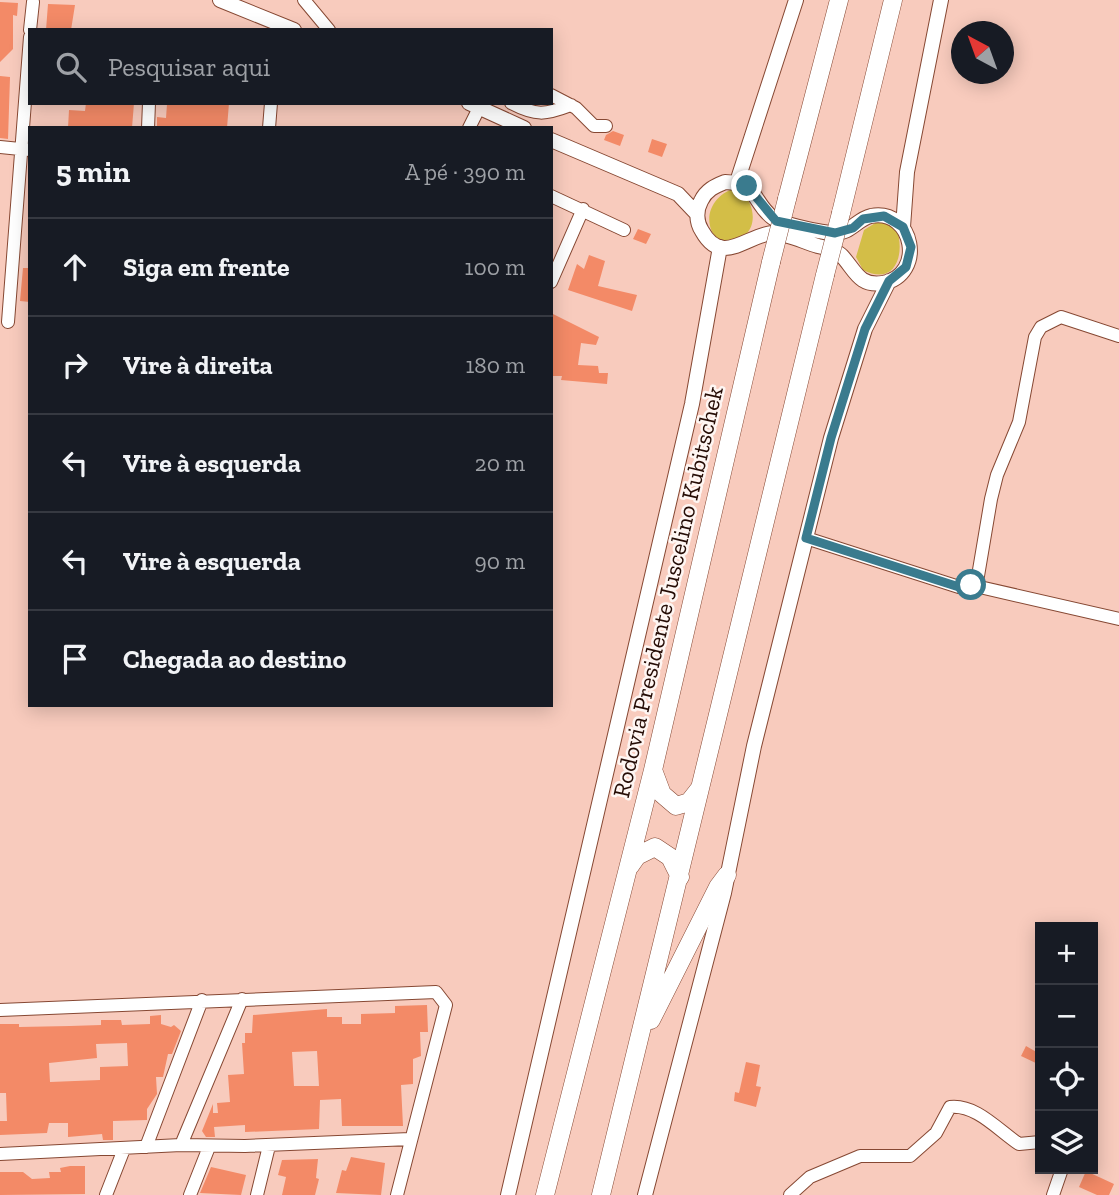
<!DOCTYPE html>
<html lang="pt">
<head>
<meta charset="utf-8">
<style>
  body { margin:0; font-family:"Zilla Slab",serif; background:#242831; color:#f1f3f6 }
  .controls { position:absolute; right:21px; bottom:21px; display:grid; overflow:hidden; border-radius:0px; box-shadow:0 4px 18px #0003 }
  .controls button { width:63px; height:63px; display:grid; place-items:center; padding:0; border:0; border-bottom:2px solid #363941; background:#171b24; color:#f1f3f6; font:35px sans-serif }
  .compass { position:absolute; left:951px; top:21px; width:63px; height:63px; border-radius:50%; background:#171b24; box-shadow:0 4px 18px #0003; rotate:319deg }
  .stop { position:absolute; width:21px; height:21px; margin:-16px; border:5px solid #3a7b8e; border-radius:50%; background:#fff }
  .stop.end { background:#3a7b8e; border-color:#fff; box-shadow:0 2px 7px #0008 }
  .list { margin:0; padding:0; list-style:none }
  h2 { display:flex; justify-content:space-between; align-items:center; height:91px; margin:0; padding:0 28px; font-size:30px }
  h2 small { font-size:23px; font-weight:400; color:#9ea1a6 }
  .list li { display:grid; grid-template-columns:46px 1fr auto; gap:21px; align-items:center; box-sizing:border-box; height:98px; padding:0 28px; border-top:2px solid #363941 }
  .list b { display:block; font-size:26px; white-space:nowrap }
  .list em { font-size:23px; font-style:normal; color:#9ea1a6 }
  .icon { flex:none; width:38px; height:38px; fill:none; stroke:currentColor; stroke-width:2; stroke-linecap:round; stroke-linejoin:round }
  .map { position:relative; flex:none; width:1119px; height:1195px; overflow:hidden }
  .search { position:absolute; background:#171b24; box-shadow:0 4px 18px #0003; left:28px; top:28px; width:525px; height:77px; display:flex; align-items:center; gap:18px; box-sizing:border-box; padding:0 24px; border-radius:0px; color:#9ea1a6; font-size:26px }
  .panel { position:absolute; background:#171b24; box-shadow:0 4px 18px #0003; left:28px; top:126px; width:525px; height:581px; border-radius:0px }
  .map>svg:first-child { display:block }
  .green { fill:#d3be47 }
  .building { fill:#f38a67; fill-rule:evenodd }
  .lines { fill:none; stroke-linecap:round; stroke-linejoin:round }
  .minor-casing { stroke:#864833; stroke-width:14 }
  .major-casing { stroke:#864833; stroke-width:16 }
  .highway-casing { stroke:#864833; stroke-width:19 }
  .minor { stroke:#fff; stroke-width:12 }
  .major { stroke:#fff; stroke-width:14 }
  .highway { stroke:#fff; stroke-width:18 }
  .highway-bridge-casing { stroke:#864833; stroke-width:19; stroke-linecap:butt }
  .highway-bridge { stroke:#fff; stroke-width:18 }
  .route { stroke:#3a7b8e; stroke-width:9 }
  .labels { text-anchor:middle; stroke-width:5; stroke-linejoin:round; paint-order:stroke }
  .street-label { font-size:24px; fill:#250c05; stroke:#fef6f3 }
</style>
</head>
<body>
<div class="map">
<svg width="1119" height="1195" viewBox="0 0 1119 1195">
  <rect width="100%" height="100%" fill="#f8cbbd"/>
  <!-- green -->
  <path class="green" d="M738,188C763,209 756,247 719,241C699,222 712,192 738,188Z
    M880,220L896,227C906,253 896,287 863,270L856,257L864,230Z"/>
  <!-- building -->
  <path class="building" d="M0,2L18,3L17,16L13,15V49L0,62Z
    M48,4L75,5L71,30H46Z
    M0,76L10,77L8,139L0,138Z
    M86,103H134L132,128H68L69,110L85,111Z
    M189,103H229L227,128H157V117L166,118L167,104Z
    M613,131L624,135L620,146L604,140L606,135Z
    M652,139L667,144L662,157L648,152Z
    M638,229L651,234L646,244L633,239Z
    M589,255L605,261L598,286L637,295L632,311L568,290L577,264L584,269Z
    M23,268H30V302L20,301Z
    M551,313L599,337L596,345L581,343L578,365L598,366L599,373H608L607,384L561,380L562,376H551Z
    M427,1005L428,1032H420L421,1056L413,1059V1084L401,1085L403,1126H342L341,1099L320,1100L319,1129L245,1132V1125L214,1127L215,1137H206L202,1131L213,1104V1113H218L217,1103L230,1102L228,1075L244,1074L242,1043H245V1033H252L253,1015L327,1009V1017H342V1024H361V1014L395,1013V1006ZM317,1051L319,1086H294L292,1052Z
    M161,1015V1024L171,1027L174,1025L181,1031L172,1054H168L163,1077H156L157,1094L147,1109V1120L113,1121V1140H103L102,1134L68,1137V1123H49L47,1133L0,1135V1121H7L6,1093H0V1024H19V1027L70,1026L101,1025V1020H121L122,1025L150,1024V1016ZM127,1043L128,1066L100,1067V1080L50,1082L49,1063L97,1058L96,1044Z
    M1026,1046L1040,1054V1065L1021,1056Z
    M746,1062L760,1065L756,1086L761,1087L756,1107L734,1101L735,1092L739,1093Z
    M351,1157L385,1163L381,1195L336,1193L342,1170L346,1171Z
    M318,1159L316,1178L319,1179L315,1195H282L286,1177L278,1175L282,1160Z
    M70,1166H85V1194L0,1195V1172H23L32,1179L50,1178L49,1172H61L60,1168Z
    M211,1167L246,1175L241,1195L200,1193Z
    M1086,1171L1114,1184L1109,1195H1097L1079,1187Z"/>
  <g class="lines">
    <!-- minor casing -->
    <g class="minor-casing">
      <path id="minor" d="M304,0L329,30
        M30,30L33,2
        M551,95L576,108L594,126H606
        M511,103C536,116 545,115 571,105
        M148,128L149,103
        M269,128L271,103
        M469,128L479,108
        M0,147L30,150
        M551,196L624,230
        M551,282L583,209
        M8,322L30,37
        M806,538L959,587L971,585L978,576L991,499L997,475L1019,422L1035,337L1041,327L1061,317L1119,336
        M971,585L1119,619
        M0,1010L436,992L446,1005L397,1195
        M181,1145L242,999
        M146,1147L202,1000
        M0,1154L181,1145L245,1146L410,1139
        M106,1195L124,1149
        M190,1195L209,1147
        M257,1195L269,1146
        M790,1195L810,1177L860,1156H910L936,1133L950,1107C976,1104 998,1130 1019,1144L1040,1142
        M1053,1195L1062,1169"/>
    </g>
    <!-- major casing -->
    <g class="major-casing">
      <path id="major" d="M220,0L294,30
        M469,103L524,128
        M551,140L678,194L697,214
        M725,182C759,183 752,202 773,218C781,224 823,233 834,233C850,234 857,219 871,216C914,208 926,275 883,283C859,287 855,270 842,256C836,250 826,248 818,246C804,242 786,233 772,233C747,235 722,267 702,231C696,222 696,210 701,201C706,190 715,186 725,182Z
        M737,182L796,0
        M903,227L907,172L941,0
        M508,1195L692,404L720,247
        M645,1195L724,893L754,746L831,438L865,329L889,281"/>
    </g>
    <!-- highway casing -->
    <g class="highway-casing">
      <path id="highway" d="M787,199L839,0
        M841,213L893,0
        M653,770L662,794L676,806L689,802L700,788
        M630,866L637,856L655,847L670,857L680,877
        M651,1020L718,887L727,875
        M545,1195L653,770L771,262
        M601,1195L825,275"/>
    </g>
    <!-- minor -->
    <use href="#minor" class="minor"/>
    <!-- major -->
    <use href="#major" class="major"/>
    <!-- highway -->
    <use href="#highway" class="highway"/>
    <!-- highway-bridge casing -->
    <g class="highway-bridge-casing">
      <path id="highway-bridge" d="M771,262L787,199
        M825,275L841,213"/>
    </g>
    <!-- highway-bridge -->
    <use href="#highway-bridge" class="highway-bridge"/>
  </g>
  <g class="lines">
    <!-- route -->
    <path class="route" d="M747,186L776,221L835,233L853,228L863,219L884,216L903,227L911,247L906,267L889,281L865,329L831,438L806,538L959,587L971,585"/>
  </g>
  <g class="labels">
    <!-- street labels -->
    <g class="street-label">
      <text transform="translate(668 592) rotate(-77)" y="8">Rodovia Presidente Juscelino Kubitschek</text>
    </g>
  </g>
</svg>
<div class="controls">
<button>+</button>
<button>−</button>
<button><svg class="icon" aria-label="locate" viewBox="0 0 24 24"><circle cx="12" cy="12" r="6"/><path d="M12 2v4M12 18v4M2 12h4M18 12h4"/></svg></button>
<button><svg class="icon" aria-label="layers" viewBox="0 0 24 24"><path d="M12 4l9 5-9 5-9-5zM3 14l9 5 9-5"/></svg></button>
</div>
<svg class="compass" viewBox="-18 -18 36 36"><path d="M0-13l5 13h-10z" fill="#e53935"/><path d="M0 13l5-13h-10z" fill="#9ea1a6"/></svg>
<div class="stop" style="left:971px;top:585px"></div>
<div class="stop end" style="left:747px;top:186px"></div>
<div class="search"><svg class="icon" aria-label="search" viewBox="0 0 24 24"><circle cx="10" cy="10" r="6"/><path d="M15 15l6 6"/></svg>Pesquisar aqui</div>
<section class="panel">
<h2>5 min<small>A pé · 390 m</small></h2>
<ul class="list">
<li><svg class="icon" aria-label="ahead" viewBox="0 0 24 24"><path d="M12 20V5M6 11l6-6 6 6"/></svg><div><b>Siga em frente</b></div><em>100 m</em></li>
<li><svg class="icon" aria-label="right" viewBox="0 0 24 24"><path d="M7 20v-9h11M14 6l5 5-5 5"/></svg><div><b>Vire à direita</b></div><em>180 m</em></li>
<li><svg class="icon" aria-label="left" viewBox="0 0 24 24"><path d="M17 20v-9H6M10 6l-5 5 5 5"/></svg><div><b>Vire à esquerda</b></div><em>20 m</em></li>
<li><svg class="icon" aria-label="left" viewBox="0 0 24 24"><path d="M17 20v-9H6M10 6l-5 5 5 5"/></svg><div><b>Vire à esquerda</b></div><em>90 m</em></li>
<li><svg class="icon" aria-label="arrive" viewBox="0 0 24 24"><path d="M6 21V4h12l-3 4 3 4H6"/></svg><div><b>Chegada ao destino</b></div></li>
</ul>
</section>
</div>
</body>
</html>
